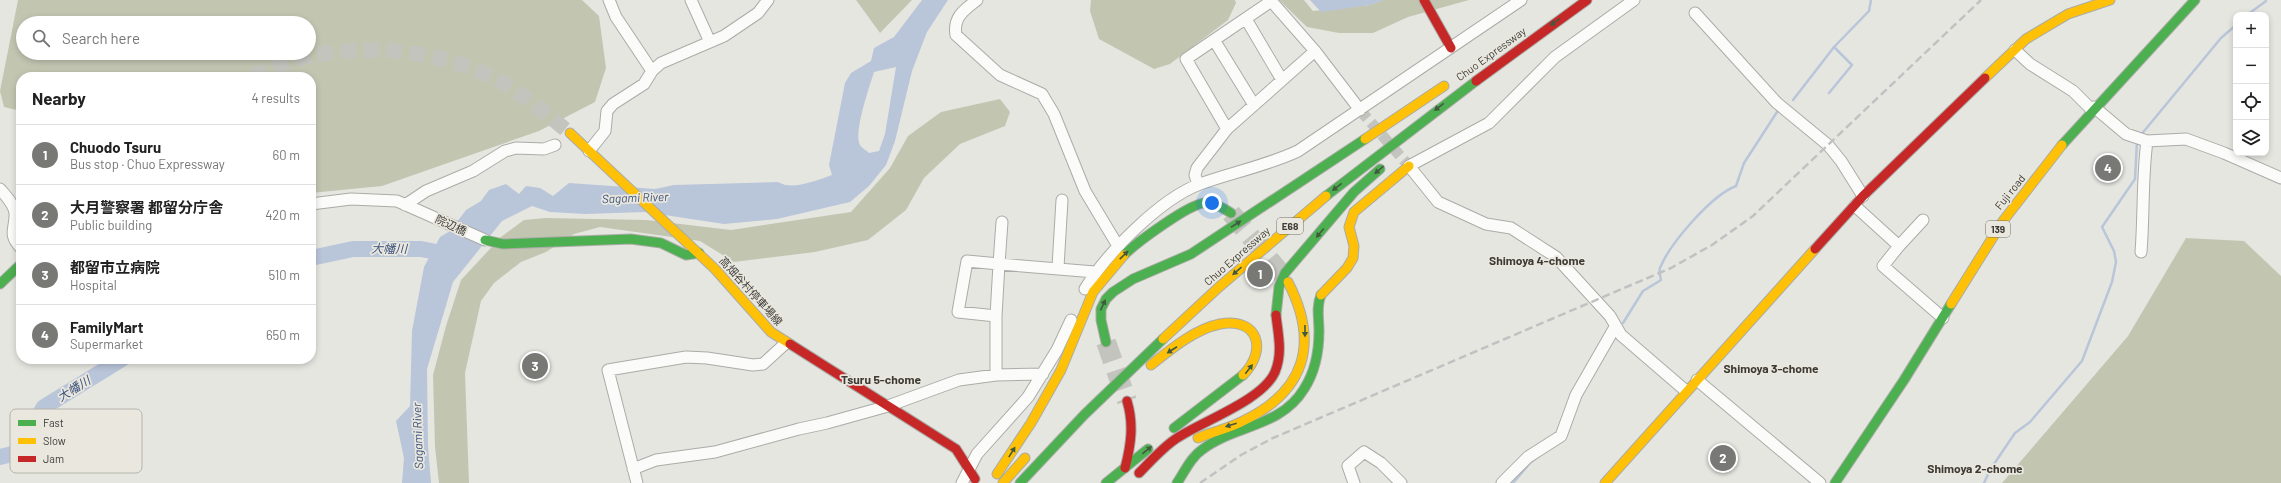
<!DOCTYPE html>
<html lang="en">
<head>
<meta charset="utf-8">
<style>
  body { margin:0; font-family:Barlow,"Noto Sans JP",sans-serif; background:#f6f6f6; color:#222 }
  .controls { position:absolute; right:12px; top:12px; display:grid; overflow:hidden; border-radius:8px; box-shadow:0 2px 6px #0003 }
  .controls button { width:36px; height:36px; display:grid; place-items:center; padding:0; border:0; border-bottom:1px solid #e0e0e0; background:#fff; color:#222; font:20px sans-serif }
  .you { position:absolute; left:1212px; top:203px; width:14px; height:14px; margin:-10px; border:3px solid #fff; border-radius:50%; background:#1a73e8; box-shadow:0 0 0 6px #1a73e833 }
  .badge { display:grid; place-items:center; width:26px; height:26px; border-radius:50%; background:#787874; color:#fff; font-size:13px; font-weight:700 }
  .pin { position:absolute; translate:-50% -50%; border:2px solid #fff; box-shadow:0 1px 4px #0006 }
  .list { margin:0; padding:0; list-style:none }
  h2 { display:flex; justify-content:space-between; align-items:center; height:52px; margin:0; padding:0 16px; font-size:17px }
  h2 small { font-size:13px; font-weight:400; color:#767676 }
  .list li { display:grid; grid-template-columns:26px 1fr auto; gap:12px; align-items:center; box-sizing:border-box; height:60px; padding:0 16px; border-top:1px solid #e0e0e0 }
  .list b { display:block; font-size:15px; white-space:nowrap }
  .list p { margin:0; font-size:13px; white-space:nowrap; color:#767676 }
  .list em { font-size:13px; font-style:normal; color:#767676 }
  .icon { flex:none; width:22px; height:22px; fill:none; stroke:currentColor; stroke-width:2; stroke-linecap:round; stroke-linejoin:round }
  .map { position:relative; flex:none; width:2281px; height:483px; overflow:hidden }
  .search { position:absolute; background:#fff; box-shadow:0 2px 6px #0003; left:16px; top:16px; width:300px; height:44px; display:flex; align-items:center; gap:10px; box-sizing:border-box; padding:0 14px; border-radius:22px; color:#767676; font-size:15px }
  .panel { position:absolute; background:#fff; box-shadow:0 2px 6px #0003; left:16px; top:72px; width:300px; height:292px; border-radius:16px }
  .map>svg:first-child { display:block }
  .forest { fill:#c2c6b1; fill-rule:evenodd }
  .water { fill:#b9c5d9; fill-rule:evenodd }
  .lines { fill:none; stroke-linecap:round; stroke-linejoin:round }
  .stream { stroke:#b9c5d9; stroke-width:2.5 }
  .river { stroke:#b9c5d9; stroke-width:16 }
  .street-tunnel { stroke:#c4c4bf; stroke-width:11; stroke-dasharray:11 5.5; stroke-linecap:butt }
  .secondary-tunnel { stroke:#c4c4bf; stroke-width:15; stroke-dasharray:15 8; stroke-linecap:butt }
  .highway-tunnel { stroke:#c4c4bf; stroke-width:20; stroke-dasharray:20 10; stroke-linecap:butt }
  .street-casing { stroke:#ababa7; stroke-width:13 }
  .fast-casing { stroke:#ababa7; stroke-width:11 }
  .slow-casing { stroke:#ababa7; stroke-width:11 }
  .jam-casing { stroke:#ababa7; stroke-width:11 }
  .street { stroke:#fbfbfa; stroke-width:11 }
  .fast { stroke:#4caf50; stroke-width:9 }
  .slow { stroke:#ffc107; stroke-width:9 }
  .jam { stroke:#c62828; stroke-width:9 }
  .rail { stroke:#c1c1c1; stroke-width:2.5; stroke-dasharray:8 4; stroke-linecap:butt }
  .oneway { fill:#415a3f }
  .labels { text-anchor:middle; stroke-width:3.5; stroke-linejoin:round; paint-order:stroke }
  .shield { fill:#e9e7de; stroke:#71706a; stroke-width:1 }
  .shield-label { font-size:10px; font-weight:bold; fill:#3d3d39 }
  .street-label { font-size:11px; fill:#3d3d39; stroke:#e9e7de }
  .water-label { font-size:12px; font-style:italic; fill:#3b527c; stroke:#e9e7de }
  .neighbourhood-label { font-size:12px; font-weight:bold; fill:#3c3a33; stroke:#e9e7de }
  .key { fill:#e9e7de; stroke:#b5b4ac; stroke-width:1 }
  .key-label { font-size:11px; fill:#3d3d39 }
</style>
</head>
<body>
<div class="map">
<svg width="2281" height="483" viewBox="0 0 2281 483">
  <rect width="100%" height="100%" fill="#e6e6e1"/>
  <!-- forest -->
  <path class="forest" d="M18,0H582L599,16L606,68L595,102L539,131L382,186L311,193V77H21V111L4,107L0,91ZM23,23H309V53H23Z
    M856,0H912L880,33Z
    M1091,0H1235L1236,3L1228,20L1170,64L1154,69L1099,39L1090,11Z
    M1279,0H1304L1313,11L1370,5L1383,0H1469L1408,17L1373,33H1339L1307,27Z
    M1000,99L1010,112L1005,126L960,144L924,178L906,210L868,240L815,252L734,262L700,241L600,227L574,234L546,252L521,262L494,283L481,301L465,373L469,483H439L435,447L433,375L446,326L461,280L501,237L524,220L546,218L647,220L731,230L851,212L890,168L908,136L941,112Z
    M2186,238L2244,241L2281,276V483H2002L2128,336Z"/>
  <!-- water -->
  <path class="water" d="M922,0H948L927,32L912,71L895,141L886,165L869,186L850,202L777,219L724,224L645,212L585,214L550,212L532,206L502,221L453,282L427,369L428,446L431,483H402L404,458L396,421L410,406L412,331L424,267L440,237L450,231L466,210L481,201L489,190L506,184L519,194L526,186L540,188L553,196L569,183L655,189L674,185L778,182C793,191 817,180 832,175L829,165L845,83L851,73L871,61L874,48L894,37ZM896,67L885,134L879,151L869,153C867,151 862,148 860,145C853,133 870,85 874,72Z
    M1310,0H1384L1370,5L1321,12Z"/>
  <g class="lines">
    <!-- stream -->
    <path class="stream" d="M2247,15L2266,1
      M1829,93L1852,65L1834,47
      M1793,100L1834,47L1869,11L1871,0
      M2140,136L2221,38L2236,25
      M1623,323L1643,291L1661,280C1660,276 1659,271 1660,268C1670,243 1712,195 1736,186L1744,163L1777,112
      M1513,483L1530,463L1539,456
      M1984,483L1990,470L2015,433L2030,422L2082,361L2112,282L2116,262L2114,251L2102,227L2135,179L2137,141"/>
    <!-- river -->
    <path class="river" d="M311,258L353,249H421L452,255
      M0,457L16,453L44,407L122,359"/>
    <!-- street-tunnel -->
    <path class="street-tunnel" d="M1360,110L1409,166"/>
    <!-- secondary-tunnel -->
    <path class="secondary-tunnel" d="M253,77C323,39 424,43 494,78C522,93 546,114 570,133"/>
    <!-- highway-tunnel -->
    <path class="highway-tunnel" d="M1231,213L1288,282
      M1106,342L1127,401"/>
    <!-- street casing -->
    <g class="street-casing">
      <path id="street" d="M609,0L616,17L652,71
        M691,0L710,42
        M977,0C964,10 953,17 956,35L1000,75L1042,94L1054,114L1085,191L1118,246
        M1634,0L1555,57L1489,123L1409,166L1438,202L1486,224L1511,228L1556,257L1610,316L1621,335L1686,391
        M1695,13L1777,103L1828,145L1841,161L1863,196
        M1246,19L1282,80
        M1214,40L1254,105
        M2015,50L2030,64L2073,91L2092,110
        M2094,107L2126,134L2147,141L2186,139L2224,153L2281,178
        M1227,129L1186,59L1270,2L1273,3L1315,51L1360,110
        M589,151L605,131L607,111L613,104L644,84L652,71L661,63L724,36L758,13L768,0
        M1198,185L1195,175L1197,168L1227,129L1315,51
        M0,189C6,196 14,204 15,213C16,229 7,233 21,248
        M311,204L351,199L397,201L485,240
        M405,205L426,191L473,171L505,151L516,148L544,149L555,145
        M1855,206L1899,246L1883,266L1943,318
        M1899,246L1923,220
        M2141,252C2144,215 2142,178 2147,141
        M1058,267L1062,200
        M1085,289C1107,253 1160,199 1200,184C1233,172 1266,166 1298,151L1521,0
        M996,316L958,312L967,261L999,264L1002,222
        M996,375V316L999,264L1095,272
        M1697,380L1820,483
        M633,469L656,460L715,452L799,429L827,423L888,406L959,380L996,375L1043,374
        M637,483L608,370L686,357L707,358L753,365L763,364L786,343
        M962,483L977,454L1028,397L1057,350L1071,320
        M1354,483L1348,466L1364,452L1381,463L1401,483
        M1502,483L1528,457L1561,436L1576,395L1615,327"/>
    </g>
    <!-- fast casing -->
    <g class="fast-casing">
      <path id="fast" d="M2062,145L2195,0
        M1326,196L1476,81
        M485,240L503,244L631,239L661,243L686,255L699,253
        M1124,255C1136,243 1190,203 1205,203C1215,203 1223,208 1231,213
        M0,284L21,264
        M1276,315L1279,287L1285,273L1354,192L1380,169
        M1106,342L1101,320V309L1106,299L1113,292L1133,279L1191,254L1365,139
        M1174,428L1243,375
        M1020,483L1084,415L1163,339
        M1106,483L1148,449
        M1177,483C1185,471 1191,457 1203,449C1235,425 1281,427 1304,389C1315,372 1319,351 1319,331C1319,318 1316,307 1321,295
        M1835,483L1904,380L1951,304"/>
    </g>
    <!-- slow casing -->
    <g class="slow-casing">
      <path id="slow" d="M1985,78L2026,39L2068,14L2110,0
        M570,133L715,269L771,332L790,344
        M1365,139L1444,86
        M1321,295L1347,268L1353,258L1354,246L1349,227L1354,212L1409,166
        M1951,304L2003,221L2062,145
        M1163,339L1219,287L1326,196
        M1151,365C1171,349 1195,329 1220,324C1258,317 1268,350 1243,375
        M1198,438C1212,432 1227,429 1241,422C1305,392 1320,344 1288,282
        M997,474L1031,423L1061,370L1093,292L1124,255
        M1003,483L1025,458
        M1605,483L1815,249"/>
    </g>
    <!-- jam casing -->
    <g class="jam-casing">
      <path id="jam" d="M1424,0L1451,48
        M1476,81L1587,0
        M1815,249L1863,196L1985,78
        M790,344L956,449L975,479
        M1125,468C1131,445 1134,424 1127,401
        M1139,473C1151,461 1163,447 1177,438C1203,421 1263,400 1275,372C1283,353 1278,334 1276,315"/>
    </g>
    <!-- street -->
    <use href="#street" class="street"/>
    <!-- fast -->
    <use href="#fast" class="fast"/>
    <!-- slow -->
    <use href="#slow" class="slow"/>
    <!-- jam -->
    <use href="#jam" class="jam"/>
    <!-- rail -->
    <path class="rail" d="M1200,483L1241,455L1273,438L1671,268L1712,245L1753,216L1981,0"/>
  </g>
  <!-- one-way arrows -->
  <defs><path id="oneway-solid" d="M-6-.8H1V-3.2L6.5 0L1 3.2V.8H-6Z"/></defs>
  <g class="oneway">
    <use href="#oneway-solid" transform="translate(1555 22) rotate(145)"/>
    <use href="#oneway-solid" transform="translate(1439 107) rotate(142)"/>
    <use href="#oneway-solid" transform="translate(1379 170) rotate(139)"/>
    <use href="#oneway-solid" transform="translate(1337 187) rotate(142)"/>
    <use href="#oneway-solid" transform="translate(1236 224) rotate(-33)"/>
    <use href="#oneway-solid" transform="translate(1320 233) rotate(130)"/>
    <use href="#oneway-solid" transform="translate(1124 255) rotate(-44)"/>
    <use href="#oneway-solid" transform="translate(1237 271) rotate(139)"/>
    <use href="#oneway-solid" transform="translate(1103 305) rotate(-65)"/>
    <use href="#oneway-solid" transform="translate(1305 331) rotate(90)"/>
    <use href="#oneway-solid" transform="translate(1172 350) rotate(147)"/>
    <use href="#oneway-solid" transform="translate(1249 369) rotate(-52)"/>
    <use href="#oneway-solid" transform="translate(1231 425) rotate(162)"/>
    <use href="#oneway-solid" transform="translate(1147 450) rotate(-39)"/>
    <use href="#oneway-solid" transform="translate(1012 452) rotate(-58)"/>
  </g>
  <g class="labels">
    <!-- shield labels -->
    <g class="shield">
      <rect x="1277" y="218" width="26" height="16" rx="3"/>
      <rect x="1986" y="221" width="24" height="16" rx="3"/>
    </g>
    <g class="shield-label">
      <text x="1290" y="230">E68</text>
      <text x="1998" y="233">139</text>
    </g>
    <!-- street labels -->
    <g class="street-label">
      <text transform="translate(1491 54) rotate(-36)" y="4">Chuo Expressway</text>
      <text transform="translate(2010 192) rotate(-51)" y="4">Fuji road</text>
      <text transform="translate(451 225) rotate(25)" y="4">院辺橋</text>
      <text transform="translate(1237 256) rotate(-41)" y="4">Chuo Expressway</text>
      <text transform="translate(751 291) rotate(48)" y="4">高畑谷村停車場線</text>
    </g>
    <!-- water labels -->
    <g class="water-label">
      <text transform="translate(635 198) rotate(-2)" y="4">Sagami River</text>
      <text transform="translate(389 249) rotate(1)" y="4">大幡川</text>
      <text transform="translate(74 389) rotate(-32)" y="4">大幡川</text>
      <text transform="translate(418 436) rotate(-92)" y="4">Sagami River</text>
    </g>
    <!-- neighbourhood labels -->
    <g class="neighbourhood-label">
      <text x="1537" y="265">Shimoya 4-chome</text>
      <text x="1771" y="373">Shimoya 3-chome</text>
      <text x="881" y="384">Tsuru 5-chome</text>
      <text x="1975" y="473">Shimoya 2-chome</text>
    </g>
  </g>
  <!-- legend -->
  <rect x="10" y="409" width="132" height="64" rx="6" class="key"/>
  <rect x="18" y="420" width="18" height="6" fill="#4caf50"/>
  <rect x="18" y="438" width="18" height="6" fill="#ffc107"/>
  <rect x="18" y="456" width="18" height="6" fill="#c62828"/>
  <g class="key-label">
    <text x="43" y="427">Fast</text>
    <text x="43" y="445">Slow</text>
    <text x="43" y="463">Jam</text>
  </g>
</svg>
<div class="controls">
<button>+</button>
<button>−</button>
<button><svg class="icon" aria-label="locate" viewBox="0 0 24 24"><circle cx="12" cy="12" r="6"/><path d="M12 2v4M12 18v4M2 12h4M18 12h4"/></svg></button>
<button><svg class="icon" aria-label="layers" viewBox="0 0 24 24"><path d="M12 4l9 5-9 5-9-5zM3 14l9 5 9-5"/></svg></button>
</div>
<div class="you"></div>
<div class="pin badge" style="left:1260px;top:274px">1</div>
<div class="pin badge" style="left:1723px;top:458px">2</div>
<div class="pin badge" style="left:535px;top:366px">3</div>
<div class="pin badge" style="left:2108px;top:168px">4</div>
<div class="search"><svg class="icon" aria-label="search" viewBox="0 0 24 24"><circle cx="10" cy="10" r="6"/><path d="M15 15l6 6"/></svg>Search here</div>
<section class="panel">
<h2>Nearby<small>4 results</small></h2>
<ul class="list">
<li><span class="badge">1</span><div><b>Chuodo Tsuru</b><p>Bus stop · Chuo Expressway</p></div><em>60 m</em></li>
<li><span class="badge">2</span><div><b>大月警察署 都留分庁舎</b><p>Public building</p></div><em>420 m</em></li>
<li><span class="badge">3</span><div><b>都留市立病院</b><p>Hospital</p></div><em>510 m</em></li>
<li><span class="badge">4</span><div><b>FamilyMart</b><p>Supermarket</p></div><em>650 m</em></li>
</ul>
</section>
</div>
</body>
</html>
